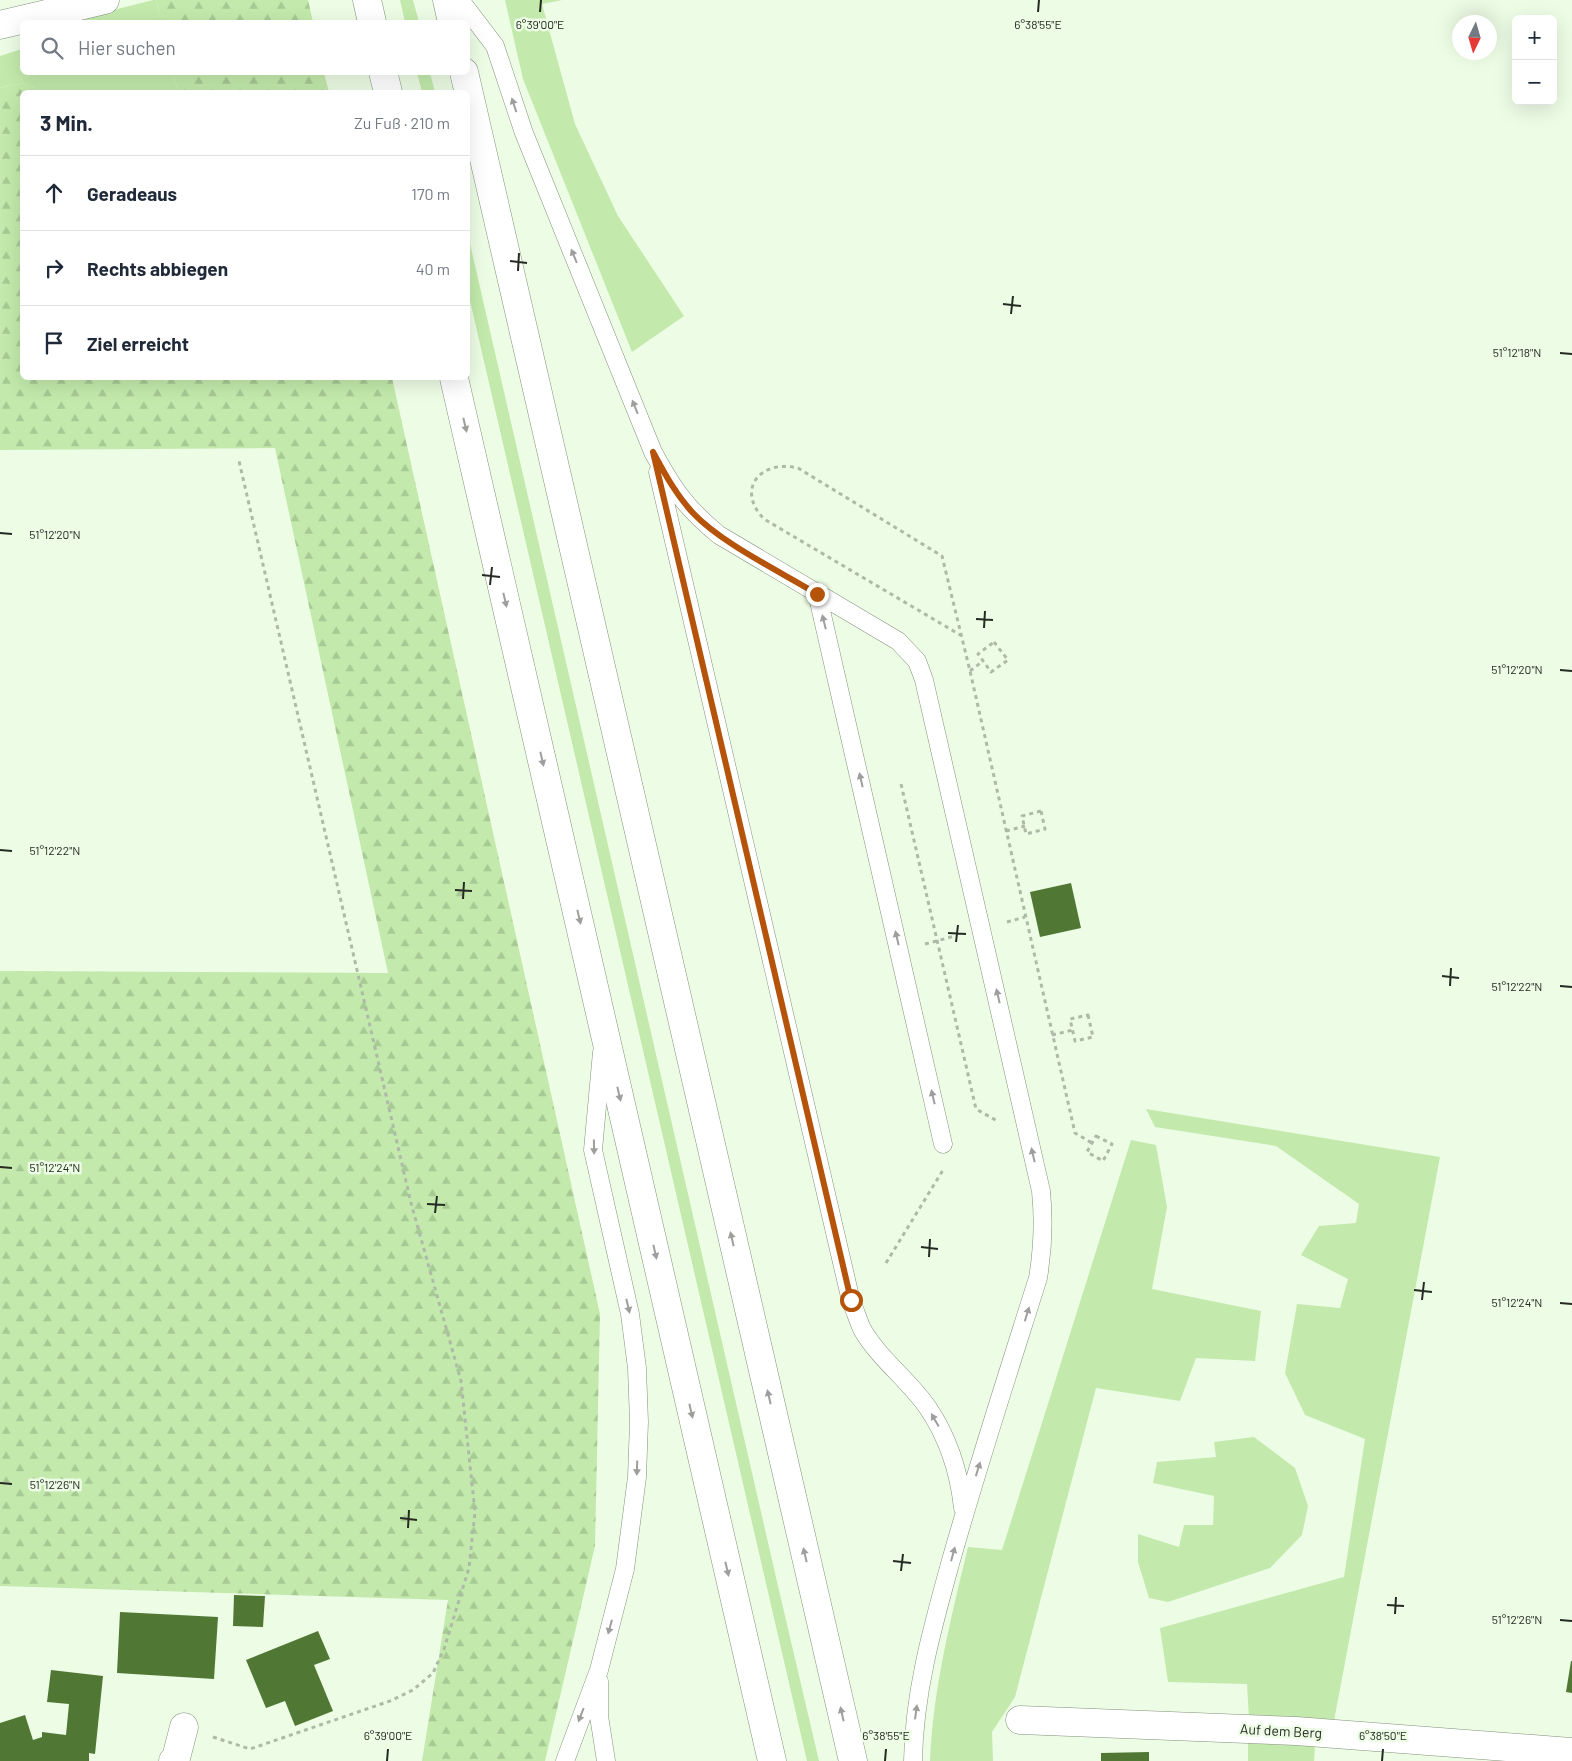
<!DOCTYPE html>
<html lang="de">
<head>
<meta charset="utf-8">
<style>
  body { margin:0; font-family:Barlow,sans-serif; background:#f2f2f3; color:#1f2937 }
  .controls { position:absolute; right:15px; top:15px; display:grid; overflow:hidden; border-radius:8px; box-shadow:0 5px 20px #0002 }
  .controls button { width:45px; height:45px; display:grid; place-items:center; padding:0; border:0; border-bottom:1px solid #e0e1e3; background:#fff; color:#1f2937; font:25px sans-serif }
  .compass { position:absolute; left:1452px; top:15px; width:45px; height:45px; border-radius:50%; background:#fff; box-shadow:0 5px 20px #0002; rotate:185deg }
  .stop { position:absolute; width:15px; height:15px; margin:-11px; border:4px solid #b45309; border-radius:50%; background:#fff }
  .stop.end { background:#b45309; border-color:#fff; box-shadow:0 1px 5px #0008 }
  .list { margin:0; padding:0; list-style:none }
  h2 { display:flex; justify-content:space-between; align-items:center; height:65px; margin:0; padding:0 20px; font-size:21px }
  h2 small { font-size:16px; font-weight:400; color:#747a83 }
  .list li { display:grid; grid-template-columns:32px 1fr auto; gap:15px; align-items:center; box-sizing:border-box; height:75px; padding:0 20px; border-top:1px solid #e0e1e3 }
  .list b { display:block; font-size:19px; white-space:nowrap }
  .list em { font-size:16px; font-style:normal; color:#747a83 }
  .icon { flex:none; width:28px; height:28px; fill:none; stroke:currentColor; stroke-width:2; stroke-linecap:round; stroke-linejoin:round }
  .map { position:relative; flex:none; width:1572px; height:1761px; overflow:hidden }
  .search { position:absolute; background:#fff; box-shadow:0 5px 20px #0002; left:20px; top:20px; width:450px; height:55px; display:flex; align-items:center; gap:12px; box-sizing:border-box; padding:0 18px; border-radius:8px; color:#747a83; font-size:19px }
  .panel { position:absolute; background:#fff; box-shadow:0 5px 20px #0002; left:20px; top:90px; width:450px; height:290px; border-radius:8px }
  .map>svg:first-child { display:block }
  .green { fill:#c3eaac }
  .forest { fill:url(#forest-firs) }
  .building { fill:#507834 }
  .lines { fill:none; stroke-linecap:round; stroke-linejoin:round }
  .lane-casing { stroke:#82907b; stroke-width:19 }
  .street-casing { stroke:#82907b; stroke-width:29 }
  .highway-casing { stroke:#82907b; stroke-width:29 }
  .path { stroke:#aebaa8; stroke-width:3; stroke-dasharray:4 4; stroke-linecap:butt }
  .lane { stroke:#fff; stroke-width:18 }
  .street { stroke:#fff; stroke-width:28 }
  .highway { stroke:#fff; stroke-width:28 }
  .oneway { fill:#9d9f9c }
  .route { stroke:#b45309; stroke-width:6 }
  .ticks { fill:none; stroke:#252a22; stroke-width:2 }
  .labels { text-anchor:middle; stroke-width:5; stroke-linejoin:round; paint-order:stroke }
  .street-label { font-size:14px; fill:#252a22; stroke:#edfce5 }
  .ticks-label { font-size:12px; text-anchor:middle; fill:#252a22; stroke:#edfce5; stroke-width:5; stroke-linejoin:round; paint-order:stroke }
</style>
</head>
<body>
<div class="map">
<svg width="1572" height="1761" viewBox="0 0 1572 1761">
  <defs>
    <pattern id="forest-firs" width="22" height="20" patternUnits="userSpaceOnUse" patternTransform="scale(1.25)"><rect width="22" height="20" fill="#c3eaac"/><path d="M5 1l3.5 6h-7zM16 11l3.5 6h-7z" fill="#a7c994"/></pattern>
  </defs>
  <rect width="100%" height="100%" fill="#edfce5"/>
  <!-- green -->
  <path class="green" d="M153,0H156L161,22H78L94,15Z
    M400,0H413L419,22H405Z
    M505,0H562L542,4L575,124L618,216L684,316L632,352L523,79Z
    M22,49V72L173,73L178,92H42L23,83L0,88V56Z
    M417,73H430L435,92H422Z
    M468,235L778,1586L819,1761H807L468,292Z
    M1146,1109L1440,1157L1334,1721L1249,1718L1247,1684L1168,1682L1160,1628L1344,1577L1365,1439L1305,1415L1285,1373L1297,1304L1340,1308L1348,1279L1301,1255L1319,1226L1356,1223L1359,1204L1276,1146L1155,1127Z
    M1131,1140L1156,1145L1167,1207L1152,1289L1261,1311L1255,1361L1196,1358L1180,1401L1096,1388L1015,1697L992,1732L993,1761H930C933,1688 951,1618 968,1547L1002,1550Z
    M1254,1437L1295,1468L1308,1506L1302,1535L1270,1568L1168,1602L1149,1598L1138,1562V1534L1179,1547L1184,1525H1213L1214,1496L1153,1483L1157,1462L1216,1457L1214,1442Z
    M1248,1743L1315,1746L1314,1761H1248Z"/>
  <!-- forest -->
  <path class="forest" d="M156,0H308L313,22H161Z
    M173,73H324L329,92H178Z
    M23,83L42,92H22V378H392L600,1314L595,1546L545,1761H422L448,1600L0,1586V971L388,973L275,448L0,450V88Z"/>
  <!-- building -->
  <path class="building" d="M1071,883L1081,928L1040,937L1030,892Z
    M234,1595L265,1596L263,1627L233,1626Z
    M120,1612L218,1617L214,1679L117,1673Z
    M318,1631L330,1659L314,1665L333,1711L295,1726L285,1701L266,1708L246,1660Z
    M1571,1661H1572V1693L1566,1692Z
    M51,1670L103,1676L95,1754L89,1753V1761H0V1723L25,1715L33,1740L42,1737V1732L66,1735L69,1704L47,1702Z
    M1149,1752V1761H1101V1753Z"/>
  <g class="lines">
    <!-- lane casing -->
    <g class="lane-casing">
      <path id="lane" d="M460,0L495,46L524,133L653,452C673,489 686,508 719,535L898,641L917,661L924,680L1041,1191C1044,1221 1043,1248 1038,1278C1008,1373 977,1468 950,1564C932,1629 914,1693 913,1761
        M658,472L851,1301C855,1310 858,1320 862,1329C879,1359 909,1380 928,1408C949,1439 959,1471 963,1508
        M817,593L943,1144
        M599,1681V1716L606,1761
        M565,1761L599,1670L625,1569L637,1477L639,1422L637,1368L630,1314L593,1150L602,1052"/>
    </g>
    <!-- street casing -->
    <g class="street-casing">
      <path id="street" d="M0,25L105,0
        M1020,1720L1296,1731L1572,1752
        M173,1761L176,1758L184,1727"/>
    </g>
    <!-- highway casing -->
    <g class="highway-casing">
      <path id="highway" d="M367,0L372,22
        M447,0L452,22
        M383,72L388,92
        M464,72L853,1761
        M454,378L772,1761"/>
    </g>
    <!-- path -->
    <path class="path" d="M962,636L764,519C735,489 761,459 798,468L942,556L970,671L1075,1133L1092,1143
      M994,642L1008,660L991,672L978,654Z
      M970,671L983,661
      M901,784L976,1109L999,1122
      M1041,811L1045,829L1026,834L1022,816Z
      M1006,831L1025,826
      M1007,922L1025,917
      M925,944L955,936
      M1088,1015L1093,1037L1075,1041L1070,1019Z
      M1052,1035L1073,1030
      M1096,1136L1112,1144L1103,1161L1087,1152Z
      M886,1263L943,1170
      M213,1737L250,1749L390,1701L413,1690L433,1673L444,1649L469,1568L475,1512L461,1381L411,1203L239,461"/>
    <!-- lane -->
    <use href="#lane" class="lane"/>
    <!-- street -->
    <use href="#street" class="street"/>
    <!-- highway -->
    <use href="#highway" class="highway"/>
  </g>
  <!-- one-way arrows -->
  <defs><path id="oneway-solid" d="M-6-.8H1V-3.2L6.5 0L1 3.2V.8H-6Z" transform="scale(1.25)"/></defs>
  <g class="oneway">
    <use href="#oneway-solid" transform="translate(514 105) rotate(-108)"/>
    <use href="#oneway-solid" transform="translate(574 256) rotate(-112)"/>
    <use href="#oneway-solid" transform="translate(635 407) rotate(-112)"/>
    <use href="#oneway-solid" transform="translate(465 425) rotate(77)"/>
    <use href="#oneway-solid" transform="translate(505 600) rotate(77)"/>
    <use href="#oneway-solid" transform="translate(824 622) rotate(-104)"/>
    <use href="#oneway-solid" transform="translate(542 759) rotate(77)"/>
    <use href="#oneway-solid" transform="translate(861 780) rotate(-103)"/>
    <use href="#oneway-solid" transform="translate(579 917) rotate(77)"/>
    <use href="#oneway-solid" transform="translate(897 938) rotate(-103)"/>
    <use href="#oneway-solid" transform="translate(998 996) rotate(-103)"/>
    <use href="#oneway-solid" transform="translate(619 1094) rotate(77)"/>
    <use href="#oneway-solid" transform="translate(933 1097) rotate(-103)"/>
    <use href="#oneway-solid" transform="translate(594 1147) rotate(89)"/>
    <use href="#oneway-solid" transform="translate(1033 1155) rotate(-103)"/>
    <use href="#oneway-solid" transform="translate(732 1239) rotate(-103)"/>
    <use href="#oneway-solid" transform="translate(655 1252) rotate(77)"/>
    <use href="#oneway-solid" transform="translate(628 1306) rotate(77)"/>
    <use href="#oneway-solid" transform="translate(1027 1314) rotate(-73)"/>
    <use href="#oneway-solid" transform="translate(769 1397) rotate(-103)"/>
    <use href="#oneway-solid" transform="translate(691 1411) rotate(77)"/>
    <use href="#oneway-solid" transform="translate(935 1420) rotate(-120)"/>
    <use href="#oneway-solid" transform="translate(637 1468) rotate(92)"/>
    <use href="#oneway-solid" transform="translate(978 1469) rotate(-73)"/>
    <use href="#oneway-solid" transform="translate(953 1554) rotate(-75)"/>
    <use href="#oneway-solid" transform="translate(805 1555) rotate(-103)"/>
    <use href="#oneway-solid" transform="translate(727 1569) rotate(77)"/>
    <use href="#oneway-solid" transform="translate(610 1627) rotate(105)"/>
    <use href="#oneway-solid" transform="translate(916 1712) rotate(-82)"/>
    <use href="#oneway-solid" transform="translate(842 1714) rotate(-103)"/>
    <use href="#oneway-solid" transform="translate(581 1715) rotate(111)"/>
  </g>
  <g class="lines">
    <!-- route -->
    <path class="route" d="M817,594C781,572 721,543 693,513C676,495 665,474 653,452L851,1300"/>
  </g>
  <!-- ticks -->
  <path class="ticks" d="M540,12L541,0M1038,12L1039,0M510,261L527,263M518,271L519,253M1003,304L1021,306M1011,314L1013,296M1560,353L1572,354M0,533L12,534M482,575L500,577M490,585L492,567M976,619L993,620M984,628L985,611M1560,670L1572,671M0,850L12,851M455,890L472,891M463,899L464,882M948,933L966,934M956,942L958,925M1442,976L1459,978M1450,986L1451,968M1560,986L1572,987M0,1167L12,1168M427,1204L445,1205M435,1213L437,1196M921,1247L938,1249M929,1257L930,1239M1414,1290L1432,1292M1422,1300L1424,1282M1560,1303L1572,1304M0,1483L12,1484M400,1518L417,1520M408,1528L409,1510M893,1561L911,1563M901,1571L903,1554M1387,1605L1404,1606M1395,1614L1396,1597M1560,1620L1572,1621M387,1761L388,1749M885,1761L886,1749M1382,1761L1383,1749"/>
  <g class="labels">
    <!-- street labels -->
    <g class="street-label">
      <text transform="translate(1281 1731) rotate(3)" y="5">Auf dem Berg</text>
    </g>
  </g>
  <g class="ticks-label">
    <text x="540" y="29">6°39'00"E</text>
    <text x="1038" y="29">6°38'55"E</text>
    <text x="1517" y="357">51°12'18"N</text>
    <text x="55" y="539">51°12'20"N</text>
    <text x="1517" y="674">51°12'20"N</text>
    <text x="55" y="855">51°12'22"N</text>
    <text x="1517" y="991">51°12'22"N</text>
    <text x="55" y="1172">51°12'24"N</text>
    <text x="1517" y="1307">51°12'24"N</text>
    <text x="55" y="1489">51°12'26"N</text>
    <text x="1517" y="1624">51°12'26"N</text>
    <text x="388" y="1740">6°39'00"E</text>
    <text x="886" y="1740">6°38'55"E</text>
    <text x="1383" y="1740">6°38'50"E</text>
  </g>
</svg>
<div class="controls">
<button>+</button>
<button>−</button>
</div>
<svg class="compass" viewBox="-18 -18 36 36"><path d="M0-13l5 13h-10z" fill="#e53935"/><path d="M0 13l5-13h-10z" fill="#747a83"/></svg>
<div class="stop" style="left:851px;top:1300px"></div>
<div class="stop end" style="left:817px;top:594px"></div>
<div class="search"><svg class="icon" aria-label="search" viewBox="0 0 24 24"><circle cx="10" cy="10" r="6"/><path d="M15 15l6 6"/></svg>Hier suchen</div>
<section class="panel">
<h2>3 Min.<small>Zu Fuß · 210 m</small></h2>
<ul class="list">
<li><svg class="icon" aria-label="ahead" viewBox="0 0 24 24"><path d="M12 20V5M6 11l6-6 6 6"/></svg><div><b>Geradeaus</b></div><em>170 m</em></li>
<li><svg class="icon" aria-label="right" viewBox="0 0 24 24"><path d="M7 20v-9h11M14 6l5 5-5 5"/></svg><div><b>Rechts abbiegen</b></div><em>40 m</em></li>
<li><svg class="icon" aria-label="arrive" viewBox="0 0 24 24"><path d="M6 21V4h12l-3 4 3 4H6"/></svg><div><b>Ziel erreicht</b></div></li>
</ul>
</section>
</div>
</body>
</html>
